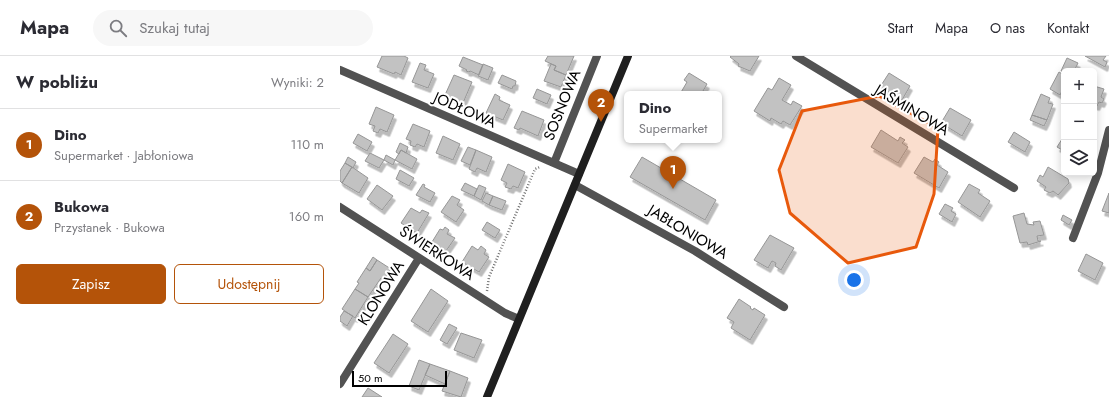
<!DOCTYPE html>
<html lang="pl">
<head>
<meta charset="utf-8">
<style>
  body { margin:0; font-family:Jost,sans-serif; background:#f7f7f7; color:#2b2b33 }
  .controls { position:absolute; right:12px; top:12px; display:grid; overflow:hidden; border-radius:6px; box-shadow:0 2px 10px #0003 }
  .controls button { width:36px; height:36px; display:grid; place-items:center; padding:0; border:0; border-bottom:1px solid #e1e1e2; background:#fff; color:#2b2b33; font:20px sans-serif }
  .scale { position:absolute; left:12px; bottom:10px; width:95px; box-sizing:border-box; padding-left:4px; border:2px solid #000; border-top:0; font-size:11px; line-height:14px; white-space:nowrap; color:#000; -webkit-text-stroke:3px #fff; paint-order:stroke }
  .you { position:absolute; left:514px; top:224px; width:14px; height:14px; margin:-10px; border:3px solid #fff; border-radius:50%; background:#1a73e8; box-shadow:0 0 0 6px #1a73e833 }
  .badge { display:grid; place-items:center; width:26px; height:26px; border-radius:50%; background:#b45309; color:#fff; font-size:13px; font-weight:700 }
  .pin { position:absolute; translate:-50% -33px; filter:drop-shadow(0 1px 2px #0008) }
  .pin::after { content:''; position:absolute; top:21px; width:14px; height:12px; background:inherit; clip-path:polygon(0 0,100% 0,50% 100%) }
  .popup { position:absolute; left:284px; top:35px; width:98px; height:52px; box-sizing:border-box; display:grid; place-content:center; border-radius:6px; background:#fff; filter:drop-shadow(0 1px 3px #0005); font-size:13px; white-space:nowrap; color:#7c7c81 }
  .popup b { font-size:15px; color:#2b2b33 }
  .popup::after { content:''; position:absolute; left:50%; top:100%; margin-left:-8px; border:8px solid transparent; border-top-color:#fff }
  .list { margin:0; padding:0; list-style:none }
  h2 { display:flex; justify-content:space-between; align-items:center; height:52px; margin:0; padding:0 16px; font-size:17px }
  h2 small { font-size:13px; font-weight:400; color:#7c7c81 }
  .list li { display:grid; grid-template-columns:26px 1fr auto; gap:12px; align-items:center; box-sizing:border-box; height:72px; padding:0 16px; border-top:1px solid #e1e1e2 }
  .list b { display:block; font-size:15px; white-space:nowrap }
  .list p { margin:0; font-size:13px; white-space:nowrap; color:#7c7c81 }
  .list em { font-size:13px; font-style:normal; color:#7c7c81 }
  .actions { display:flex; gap:8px; padding:12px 16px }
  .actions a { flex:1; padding:9px 0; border:1px solid #b45309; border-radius:6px; text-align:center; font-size:14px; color:#b45309 }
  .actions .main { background:#b45309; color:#fff }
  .icon { flex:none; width:22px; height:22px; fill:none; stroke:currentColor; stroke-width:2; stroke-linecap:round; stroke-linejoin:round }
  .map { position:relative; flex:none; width:769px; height:341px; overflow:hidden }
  header { display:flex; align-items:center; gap:24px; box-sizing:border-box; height:56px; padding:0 20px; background:#fff; border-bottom:1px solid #e1e1e2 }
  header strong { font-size:19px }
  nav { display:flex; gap:22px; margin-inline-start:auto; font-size:14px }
  .search { width:280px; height:36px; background:#f7f7f7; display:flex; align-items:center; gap:10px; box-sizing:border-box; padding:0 14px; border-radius:22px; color:#7c7c81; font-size:15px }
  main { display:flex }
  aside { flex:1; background:#fff }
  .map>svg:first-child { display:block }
  .building { fill:#c2c2c2; stroke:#969696; filter:url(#shadow) }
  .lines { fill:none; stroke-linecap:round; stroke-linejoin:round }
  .path { stroke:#747474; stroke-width:2.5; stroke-dasharray:1 2; stroke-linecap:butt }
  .street { stroke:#525252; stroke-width:8 }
  .secondary { stroke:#1f1f1f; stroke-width:8 }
  .marked { fill:#e8590c; fill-opacity:0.2; stroke:#e8590c; stroke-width:3; stroke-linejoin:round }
  .labels { text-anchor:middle; stroke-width:4; stroke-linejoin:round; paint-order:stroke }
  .street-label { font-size:15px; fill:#000; stroke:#fff }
</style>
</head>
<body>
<header>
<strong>Mapa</strong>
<div class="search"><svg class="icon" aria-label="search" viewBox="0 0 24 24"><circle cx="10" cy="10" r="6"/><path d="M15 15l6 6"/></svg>Szukaj tutaj</div>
<nav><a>Start</a><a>Mapa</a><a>O nas</a><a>Kontakt</a></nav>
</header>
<main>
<aside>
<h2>W pobliżu<small>Wyniki: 2</small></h2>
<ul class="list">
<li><span class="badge">1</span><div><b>Dino</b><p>Supermarket · Jabłoniowa</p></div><em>110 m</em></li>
<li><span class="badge">2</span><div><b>Bukowa</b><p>Przystanek · Bukowa</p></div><em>160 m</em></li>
</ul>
<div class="actions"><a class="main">Zapisz</a><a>Udostępnij</a></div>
</aside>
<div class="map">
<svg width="769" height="341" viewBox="0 0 769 341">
  <defs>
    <filter id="shadow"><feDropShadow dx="2.5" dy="4.5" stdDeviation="0" flood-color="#0004"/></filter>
  </defs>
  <rect width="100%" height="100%" fill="#fff"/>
  <!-- building -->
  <path class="building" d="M42,0H64L68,2L61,19L55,16L54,18L37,11Z
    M208,0H234L226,19L214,14L216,10L205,5Z
    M391,0H419L410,15L398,10L399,8L390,1Z
    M745,0H766L763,4L767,6L765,11Z
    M123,1L143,9L139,19L130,15L129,16L126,15L127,14L119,10Z
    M727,2L738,7L734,15L724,16L721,15Z
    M80,7L86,9L84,14L94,18L88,32L72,26Z
    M143,8L153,12L148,24L138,20Z
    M211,8L216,10L214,14L226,19L221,31L204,25Z
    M719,16L724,19V31L720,39L710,33Z
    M349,17L367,28L363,35L366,36L365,38H340L347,26L344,24Z
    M549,17L570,30L562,44L540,31Z
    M114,19L132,26L123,47L105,39Z
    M162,19L176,25L175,30H173L172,33L158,27Z
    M439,22L451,29L442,44L451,49L453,45L462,50L450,69L443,65L441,68L431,62L430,65L414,55L428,32L432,34Z
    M754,30L764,33L761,41L764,43L762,47L759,46L757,50L754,49Z
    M197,33L211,39L207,48L193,42Z
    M155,38L160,41L159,44L170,49L163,64L146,57Z
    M701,38L710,42L708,47L713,48L707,64L692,59Z
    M36,51L54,59L47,76L40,73L38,77L33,75L35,70L29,68Z
    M610,52L631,64L622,80L601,67Z
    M182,55L204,64L198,80L180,72L179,74L174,72Z
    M692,59L707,64L704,70L690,64Z
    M73,68L90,75L84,91L77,88L75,91L70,89L71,85L66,83Z
    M541,74L558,85L560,81L565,84L562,87L568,91L558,107L531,91Z
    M674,76L690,86L685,96L668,86Z
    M18,78L32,86L27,95L13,87Z
    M103,80L120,88L113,104L96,97Z
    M724,80V95L717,91Z
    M60,87L68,91L66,97L61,94L59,98L56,96Z
    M128,91L136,94L130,109L121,105Z
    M61,94L77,103L72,113L55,104Z
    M136,94L152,101L146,116L137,112L135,116L129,113Z
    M30,97L44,104L39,112L25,105Z
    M46,99L55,104L53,109L44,104Z
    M8,101L16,106L13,112L5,107Z
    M302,101L376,144L365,164L290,121Z
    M584,101L593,106L595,103L599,106L597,109L608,116L599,132L574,117Z
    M5,107L12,111L2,127L0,125V115Z
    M168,108L185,116L178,132L173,130L171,133L165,131L167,127L161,124Z
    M12,111L28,122L19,137L2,127Z
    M708,111L728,123L729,127L718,139L713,135L710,137L704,134L706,131L697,125L700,119L703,121Z
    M60,114L74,122L69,130L56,123Z
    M125,127L137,133L134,140L121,134Z
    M83,128L85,129L84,131L95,137L90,146L76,139Z
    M629,128L640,134L638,137L650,145L640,161L618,146Z
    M37,129L53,140L42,154L27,143Z
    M139,129L146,132L141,144L134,140Z
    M146,137L153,140L149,149L142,145Z
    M769,137V157L762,155Z
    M112,140L120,144L117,149L124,154L116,166L101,156Z
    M153,140L166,145L162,154L149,149Z
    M605,148L613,152L611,155L616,158L612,166L599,158Z
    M71,152L80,157L82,154L89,157L77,177L61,167Z
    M684,157L687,168L694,169L693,166L700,165L704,179L697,180L698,185H701L688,189L687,186L680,187L673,160Z
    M723,159L732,164L729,169L721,164Z
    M147,166L160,174L155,182L142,174Z
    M105,171L109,174L107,178L115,182L106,195L92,186L100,173L103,174Z
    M430,179L454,192L441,214L435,210L436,207L432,205L428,212L414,204Z
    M132,190L138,194L141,190L146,194L144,198L149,201L139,216L122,206Z
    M746,198L763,207L755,224L738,215Z
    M33,201L37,204L30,215L26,212Z
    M37,204L51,213L44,224L41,222L28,241L15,233L19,227L17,226L26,212L30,215Z
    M15,233L28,241L15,262L2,253Z
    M91,233L108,245L88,276L71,265Z
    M399,243L411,251L410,252L413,254L414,252L425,259L410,284L391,272L394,266L387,262Z
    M4,255L13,260L7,270L0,265V261Z
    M109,268L117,272L107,288L100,284Z
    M121,277L142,284L134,302L114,294Z
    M53,278L68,288L49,317L34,307Z
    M79,304L90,308L79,334L69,330Z
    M90,308L110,315L105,328L85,319Z
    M110,315L128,322L121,341L102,335Z
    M28,332L42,341H22Z"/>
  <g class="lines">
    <!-- path -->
    <path class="path" d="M147,235L149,221L195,113L200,111"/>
    <!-- street -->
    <path class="street" d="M456,0L674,132
      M0,14L239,118
      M214,107L257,0
      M235,129L355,195L444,251
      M0,151L165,257L179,263
      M733,182L758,117L769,74
      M0,328L79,202"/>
    <!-- secondary -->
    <path class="secondary" d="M147,341L288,0"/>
  </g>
  <!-- marked area -->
  <path class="marked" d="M539,40L598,72L594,138L576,191L508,207L450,157L439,114L462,55Z"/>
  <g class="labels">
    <!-- street labels -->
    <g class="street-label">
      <text transform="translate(222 49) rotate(-68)" y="5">SOSNOWA</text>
      <text transform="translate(125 54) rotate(24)" y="5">JODŁOWA</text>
      <text transform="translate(572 54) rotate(31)" y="5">JAŚMINOWA</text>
      <text transform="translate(348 176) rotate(31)" y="5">JABŁONIOWA</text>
      <text transform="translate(97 197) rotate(33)" y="5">ŚWIERKOWA</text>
      <text transform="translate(41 237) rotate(-58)" y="5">KLONOWA</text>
    </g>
  </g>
</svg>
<div class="controls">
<button>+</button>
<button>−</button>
<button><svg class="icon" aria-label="layers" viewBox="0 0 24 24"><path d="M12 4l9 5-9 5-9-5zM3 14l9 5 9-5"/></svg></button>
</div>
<div class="scale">50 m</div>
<div class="you"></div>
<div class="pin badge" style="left:333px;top:133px">1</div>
<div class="popup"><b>Dino</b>Supermarket</div>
<div class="pin badge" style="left:261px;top:66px">2</div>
</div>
</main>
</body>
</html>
